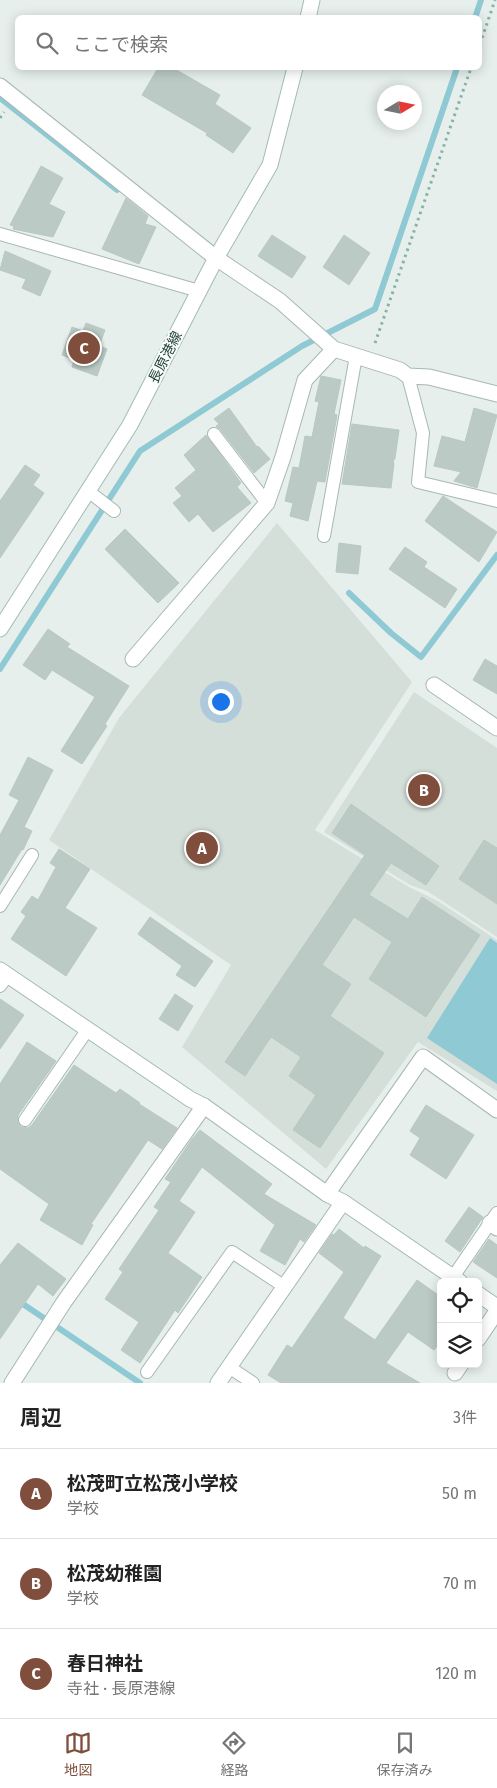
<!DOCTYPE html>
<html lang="ja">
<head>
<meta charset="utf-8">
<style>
  body { margin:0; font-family:"Fira Sans","Noto Sans JP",sans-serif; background:#f2f2f2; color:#222 }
  .controls { position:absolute; right:15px; bottom:15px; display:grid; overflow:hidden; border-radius:8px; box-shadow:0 2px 12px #0003 }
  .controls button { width:45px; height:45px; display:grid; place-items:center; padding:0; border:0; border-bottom:1px solid #e0e0e0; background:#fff; color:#222; font:25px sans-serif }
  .compass { position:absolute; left:377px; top:85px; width:45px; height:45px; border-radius:50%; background:#fff; box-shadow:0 2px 12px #0003; rotate:80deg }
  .you { position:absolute; left:220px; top:701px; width:18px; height:18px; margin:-12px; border:4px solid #fff; border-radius:50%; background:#1a73e8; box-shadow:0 0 0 8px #1a73e833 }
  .badge { display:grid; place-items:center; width:32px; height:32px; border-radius:50%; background:#804e3d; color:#fff; font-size:16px; font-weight:700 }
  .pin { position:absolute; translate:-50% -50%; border:2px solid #fff; box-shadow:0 1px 5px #0006 }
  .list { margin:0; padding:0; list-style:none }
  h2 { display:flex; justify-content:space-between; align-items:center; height:65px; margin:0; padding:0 20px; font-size:21px }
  h2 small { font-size:16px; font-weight:400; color:#767676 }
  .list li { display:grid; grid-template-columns:32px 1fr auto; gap:15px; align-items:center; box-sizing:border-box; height:90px; padding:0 20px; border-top:1px solid #e0e0e0 }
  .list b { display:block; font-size:19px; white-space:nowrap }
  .list p { margin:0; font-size:16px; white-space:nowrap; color:#767676 }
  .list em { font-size:16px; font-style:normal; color:#767676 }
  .icon { flex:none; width:28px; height:28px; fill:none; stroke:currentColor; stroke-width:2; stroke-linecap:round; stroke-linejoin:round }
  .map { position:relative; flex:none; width:497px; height:1383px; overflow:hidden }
  .search { position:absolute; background:#fff; box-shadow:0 2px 12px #0003; left:15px; right:15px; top:15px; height:55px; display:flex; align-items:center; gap:12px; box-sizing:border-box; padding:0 18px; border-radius:8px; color:#767676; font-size:19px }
  .sheet { height:335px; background:#fff }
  nav { display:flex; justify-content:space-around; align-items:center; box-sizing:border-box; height:70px; border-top:1px solid #e0e0e0; background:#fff; font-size:14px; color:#767676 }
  nav a { display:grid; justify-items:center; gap:2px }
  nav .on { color:#804e3d }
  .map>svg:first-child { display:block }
  .built { fill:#d4dfda }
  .water { fill:#8ec9d4 }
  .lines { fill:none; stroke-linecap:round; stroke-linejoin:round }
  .stream { stroke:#8ec9d4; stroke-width:6 }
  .building { fill:#bbcac4; stroke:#b8c9c2 }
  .lane-casing { stroke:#a8b8b2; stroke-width:14 }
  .street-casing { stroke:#a8b8b2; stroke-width:17 }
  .secondary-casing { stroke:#a4bbb3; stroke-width:17 }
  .path { stroke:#86b3a5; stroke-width:3; stroke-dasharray:2.5 4; stroke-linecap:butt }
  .lane { stroke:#fff; stroke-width:12 }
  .street { stroke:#fff; stroke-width:15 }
  .secondary { stroke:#fff; stroke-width:15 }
  .labels { text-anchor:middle; stroke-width:4; stroke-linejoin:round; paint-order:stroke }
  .street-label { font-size:14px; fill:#24423a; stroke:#f7fbf9 }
</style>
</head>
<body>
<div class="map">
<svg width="497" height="1383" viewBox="0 0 497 1383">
  <rect width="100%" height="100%" fill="#e6efeb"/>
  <!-- built -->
  <path class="built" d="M277,523L412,682L315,830L409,887L438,901L497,940V1091L418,1042L326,1169L182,1047L231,965L49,840L119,718Z
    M414,692L497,748V937L427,891L410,885L324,832Z"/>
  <!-- water -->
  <path class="water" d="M490,938L497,943V1084L427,1038Z"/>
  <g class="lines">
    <!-- stream -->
    <path class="stream" d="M475,18L481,0
      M0,98L117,190
      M349,593L391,633L421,657L497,555
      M0,669L140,451L302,346L375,309L457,68
      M17,1300L140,1383"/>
  </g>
  <!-- building -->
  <path class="building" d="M158,68H173L220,95L215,104L251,128L233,153L206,135L207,133L142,95Z
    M41,166L63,178L49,204L65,212L53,237L13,229L14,226L10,225Z
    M126,198L148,216L145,224L156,227L139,264L102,249Z
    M272,235L306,257L292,278L258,256Z
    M344,235L370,253L349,285L323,267Z
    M5,251L51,271L40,296L22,288L26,279L0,270Z
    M86,323L105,330L99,346L107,349L97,376L72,367L74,360L62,355L72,327L83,331Z
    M321,376L341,380L334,414L337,415L336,421L325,482L317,481L308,521L290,516L293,503L285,501L293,467L299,468L305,436L312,437L319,402L315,401Z
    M229,408L257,447L258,446L270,459L254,473L220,429L216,426L219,424L214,419Z
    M474,408L497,415L477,488L454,481L461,472L434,466L442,436L465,442Z
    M352,424L399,430L395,458L393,462L394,463L391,488L342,484Z
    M206,435L241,483L237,487L251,503L213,532L198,514L189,522L173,503L182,496L175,488L196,470L184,455Z
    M25,465L40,475L33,485L44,493L0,558V501Z
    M443,496L497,532L479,562L425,521Z
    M125,529L179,583L158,603L105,549Z
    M339,543L361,546L358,574L336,572Z
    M405,547L427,562L424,567L457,589L445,608L389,569Z
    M48,629L70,644L67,647L129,686L105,724L107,726L82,764L61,751L95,697L52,670L45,680L23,665Z
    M485,659L497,666V694L473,680Z
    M28,757L53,770L24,827L32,831L23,850L22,849L0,885V835L19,800L9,795Z
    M351,804L439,866L426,885L391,863L369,895L408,919L422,897L480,935L426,1017L369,979L392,942L354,917L322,965L351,984L330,1016L384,1053L320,1148L293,1130L316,1095L289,1076L301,1057L271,1037L245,1076L225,1062L365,855L332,833Z
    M484,840L497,848V904L459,879Z
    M59,849L90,869L65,908L97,928L66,976L11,939L26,916L21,912L32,896L38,900L56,867L50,863Z
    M150,917L213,961L195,987L176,975L182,966L138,934Z
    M175,994L193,1006L178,1031L159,1019Z
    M0,999L24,1015L0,1049Z
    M27,1042L56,1061L18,1115V1123L21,1127L28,1128L32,1125L74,1065L116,1093L120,1089L140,1103L139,1104L177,1128L162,1149L148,1140L91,1224L93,1225L82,1245L40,1220L49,1204L0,1169V1084Z
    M426,1105L474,1135L446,1179L410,1155L420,1138L410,1131Z
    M200,1130L272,1184L264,1194L316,1225L304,1242L300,1239L285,1265L260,1251L275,1225L202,1167L179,1201L195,1212L168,1253L202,1277L178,1313L175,1310L140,1363L121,1350L139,1322L105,1299L123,1272L119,1269L159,1210L154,1207L171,1182L165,1179L192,1139Z
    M469,1207L483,1217L460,1252L445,1241Z
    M339,1229L364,1248L365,1246L381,1256L343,1318L375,1340L417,1280L441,1297V1341L434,1350L408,1332L386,1363L420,1383H281L268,1375L287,1345L292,1348L344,1272L319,1253L332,1234L334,1235Z
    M489,1239L497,1245V1278L473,1262Z
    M18,1243L66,1279L53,1296L38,1284L0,1339V1265Z"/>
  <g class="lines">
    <!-- lane casing -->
    <g class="lane-casing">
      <path id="lane" d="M0,234L199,291
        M408,376L423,433L418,482L497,501
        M214,434L267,503
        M88,491L114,511
        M324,536L356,356
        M0,906L32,855
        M0,986L8,975
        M25,1120L88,1029
        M453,1277L497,1213
        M229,1367L253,1383
        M147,1372L232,1252L285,1287"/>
    </g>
    <!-- street casing -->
    <g class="street-casing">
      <path id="street" d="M0,86L216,258L280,301L334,349L400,370L408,376L429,377L497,394
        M133,659L267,503L283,457L305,380L334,349
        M434,685L497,728
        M327,1194L423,1057L497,1110
        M490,1223L497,1228
        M478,1339L497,1311
        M455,1373L461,1364
        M12,1383L64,1302L204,1106
        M218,1383L343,1202"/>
    </g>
    <!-- secondary casing -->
    <g class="secondary-casing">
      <path id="secondary" d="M308,18L312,0
        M0,629L130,425L216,258L270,165L295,68
        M0,970L190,1099L204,1106L327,1194L343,1202L460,1282
        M478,1294L497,1307"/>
    </g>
    <!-- path -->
    <path class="path" d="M480,44L495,0
      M0,118L4,112
      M375,343L471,68"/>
    <!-- lane -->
    <use href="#lane" class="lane"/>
    <!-- street -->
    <use href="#street" class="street"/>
    <!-- secondary -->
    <use href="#secondary" class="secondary"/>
  </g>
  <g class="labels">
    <!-- street labels -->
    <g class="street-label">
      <text transform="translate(165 357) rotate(-63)" y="5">長原港線</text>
    </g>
  </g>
</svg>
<div class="controls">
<button><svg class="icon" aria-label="locate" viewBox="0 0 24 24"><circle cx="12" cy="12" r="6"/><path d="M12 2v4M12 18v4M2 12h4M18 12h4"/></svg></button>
<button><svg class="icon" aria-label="layers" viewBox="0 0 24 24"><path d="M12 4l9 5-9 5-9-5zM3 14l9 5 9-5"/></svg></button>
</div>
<svg class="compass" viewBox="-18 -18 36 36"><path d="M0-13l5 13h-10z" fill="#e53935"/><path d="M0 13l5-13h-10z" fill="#767676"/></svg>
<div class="you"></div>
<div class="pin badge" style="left:202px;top:848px">A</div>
<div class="pin badge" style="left:424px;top:790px">B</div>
<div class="pin badge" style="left:84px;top:348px">C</div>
<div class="search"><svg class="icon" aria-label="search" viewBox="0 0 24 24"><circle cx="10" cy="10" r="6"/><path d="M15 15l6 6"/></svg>ここで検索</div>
</div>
<section class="sheet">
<h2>周辺<small>3件</small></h2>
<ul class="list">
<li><span class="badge">A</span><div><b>松茂町立松茂小学校</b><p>学校</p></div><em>50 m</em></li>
<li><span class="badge">B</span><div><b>松茂幼稚園</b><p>学校</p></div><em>70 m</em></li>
<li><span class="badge">C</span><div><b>春日神社</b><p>寺社 · 長原港線</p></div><em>120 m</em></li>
</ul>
</section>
<nav>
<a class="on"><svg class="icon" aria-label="map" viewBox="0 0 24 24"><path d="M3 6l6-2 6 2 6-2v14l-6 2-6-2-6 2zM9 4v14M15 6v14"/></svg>地図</a>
<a><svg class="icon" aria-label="directions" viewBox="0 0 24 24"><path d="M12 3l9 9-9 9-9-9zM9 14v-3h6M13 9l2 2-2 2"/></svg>経路</a>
<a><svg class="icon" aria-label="saved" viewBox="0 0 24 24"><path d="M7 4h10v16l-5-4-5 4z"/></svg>保存済み</a>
</nav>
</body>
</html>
